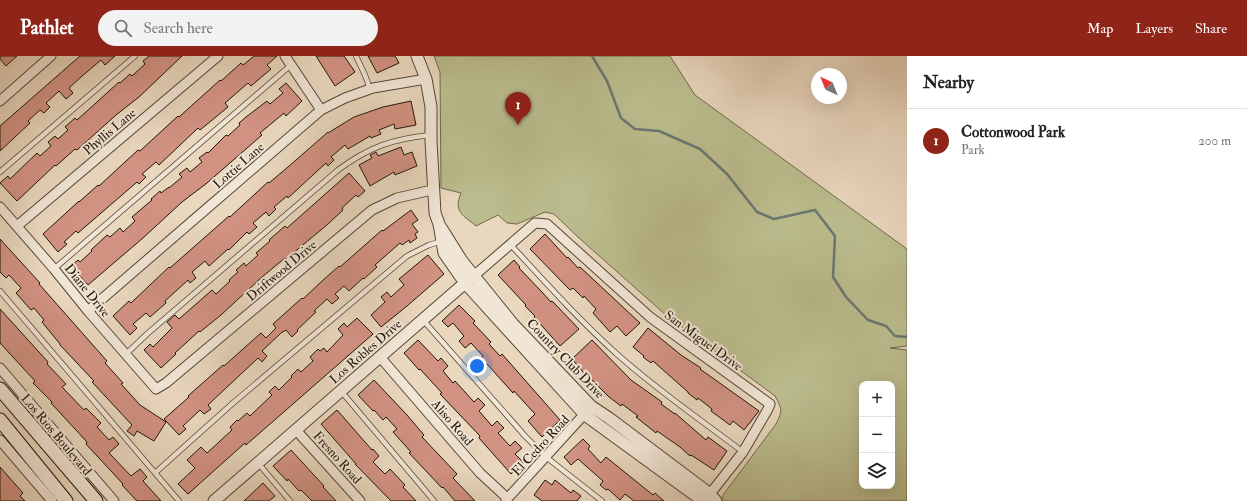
<!DOCTYPE html>
<html lang="en">
<head>
<meta charset="utf-8">
<style>
  body { margin:0; font-family:"IM FELL Double Pica",serif; background:#f2f2f2; color:#222 }
  .controls { position:absolute; right:12px; bottom:12px; display:grid; overflow:hidden; border-radius:8px; box-shadow:0 4px 16px #0002 }
  .controls button { width:36px; height:36px; display:grid; place-items:center; padding:0; border:0; border-bottom:1px solid #e0e0e0; background:#fff; color:#222; font:20px sans-serif }
  .compass { position:absolute; left:811px; top:12px; width:36px; height:36px; border-radius:50%; background:#fff; box-shadow:0 4px 16px #0002; rotate:317deg }
  .you { position:absolute; left:477px; top:310px; width:14px; height:14px; margin:-10px; border:3px solid #fff; border-radius:50%; background:#1a73e8; box-shadow:0 0 0 6px #1a73e833 }
  .badge { display:grid; place-items:center; width:26px; height:26px; border-radius:50%; background:#8f2418; color:#fff; font-size:13px; font-weight:700 }
  .pin { position:absolute; translate:-50% -33px; filter:drop-shadow(0 1px 2px #0008) }
  .pin::after { content:''; position:absolute; top:21px; width:14px; height:12px; background:inherit; clip-path:polygon(0 0,100% 0,50% 100%) }
  .list { margin:0; padding:0; list-style:none }
  h2 { display:flex; justify-content:space-between; align-items:center; height:52px; margin:0; padding:0 16px; font-size:17px }
  h2 small { font-size:13px; font-weight:400; color:#767676 }
  .list li { display:grid; grid-template-columns:26px 1fr auto; gap:12px; align-items:center; box-sizing:border-box; height:64px; padding:0 16px; border-top:1px solid #e0e0e0 }
  .list b { display:block; font-size:15px; white-space:nowrap }
  .list p { margin:0; font-size:13px; white-space:nowrap; color:#767676 }
  .list em { font-size:13px; font-style:normal; color:#767676 }
  .icon { flex:none; width:22px; height:22px; fill:none; stroke:currentColor; stroke-width:2; stroke-linecap:round; stroke-linejoin:round }
  .map { position:relative; flex:none; width:907px; height:445px; overflow:hidden }
  header { display:flex; align-items:center; gap:24px; box-sizing:border-box; height:56px; padding:0 20px; background:#8f2418; color:#fff }
  header strong { font-size:19px }
  nav { display:flex; gap:22px; margin-inline-start:auto; font-size:14px }
  .search { width:280px; height:36px; background:#f2f2f2; display:flex; align-items:center; gap:10px; box-sizing:border-box; padding:0 14px; border-radius:22px; color:#767676; font-size:15px }
  main { display:flex }
  aside { flex:1; background:#fff }
  .map>svg:first-child { display:block }
  .green { fill:#bbbd8e; stroke:#6e6a4c; fill-rule:evenodd }
  .lines { fill:none; stroke-linecap:round; stroke-linejoin:round }
  .stream { stroke:#6a7774; stroke-width:2.5 }
  .building { fill:#d29282; stroke:#201609 }
  .service-casing { stroke:#524636; stroke-width:6 }
  .minor-casing { stroke:#524636; stroke-width:11 }
  .tertiary-casing { stroke:#524636; stroke-width:13 }
  .secondary-casing { stroke:#201609; stroke-width:15 }
  .service { stroke:#f1e5d5; stroke-width:4.5 }
  .minor { stroke:#f1e5d5; stroke-width:9 }
  .tertiary { stroke:#f1e5d5; stroke-width:11 }
  .secondary { stroke:#f1e5d5; stroke-width:13 }
  .labels { text-anchor:middle; stroke-width:4; stroke-linejoin:round; paint-order:stroke }
  .street-label { font-size:13px; fill:#201609; stroke:#f1e5d5 }
</style>
</head>
<body>
<header>
<strong>Pathlet</strong>
<div class="search"><svg class="icon" aria-label="search" viewBox="0 0 24 24"><circle cx="10" cy="10" r="6"/><path d="M15 15l6 6"/></svg>Search here</div>
<nav><a>Map</a><a>Layers</a><a>Share</a></nav>
</header>
<main>
<div class="map">
<svg width="907" height="445" viewBox="0 0 907 445">
  <rect width="100%" height="100%" fill="#e9d7be"/>
  <filter id="stains"><feTurbulence type="fractalNoise" baseFrequency=".005" numOctaves="4"/><feColorMatrix values="0 0 0 0 .2 0 0 0 0 .09 0 0 0 0 .02 0 0 0 .5 -.17"/></filter>
  <radialGradient id="worn" r=".72"><stop offset=".6" stop-color="#630" stop-opacity="0"/><stop offset="1" stop-color="#630" stop-opacity=".3"/></radialGradient>
  <!-- green -->
  <path class="green" d="M434,0H670L695,39L907,193V290L890,292L907,294V445H723L722,444L723,439L776,368C783,354 782,353 775,340L667,260L579,182L554,158L545,156L517,168L507,167L498,159L476,170C463,159 453,156 461,137L441,132L440,16ZM862,328H892V430H862Z"/>
  <g class="lines">
    <!-- stream -->
    <path class="stream" d="M592,0L607,25L621,62L635,73L659,75L700,93L727,118L757,156L774,163L815,154L835,180L833,221L846,241L868,264L886,270L895,280L907,281"/>
  </g>
  <!-- building -->
  <path class="building" d="M0,0H17L6,10L0,3Z
    M80,0H115L105,9L101,4L81,21L69,32L73,37L66,43L59,35L46,47L50,51L44,57L40,54L28,65L30,67L0,95V70Z
    M149,0H182L139,41L116,59L77,94L75,93L56,110L55,109L17,145L0,127L8,120L10,123L37,97L40,100L51,90L48,86L55,80L58,83L68,74L65,71L75,62L77,64L119,26L120,27L130,18L132,20L145,8L143,5Z
    M254,0H277L267,9L271,13L251,30L248,27L225,47L228,51L200,74L198,72L159,109L156,106L142,118L146,121L139,128L137,126L78,177L76,175L64,186L67,188L58,196L43,178L79,145V146L98,129L99,130L138,94L140,95L178,60L179,61L220,24L221,25L241,7L243,9Z
    M316,0H344L355,16L335,30Z
    M368,0H395L399,7L377,17Z
    M286,27L302,45L286,60L284,57L260,77L262,79L207,127L182,146L143,182L88,229L71,210L78,204L80,206L92,195L91,194L107,179L110,181L120,172L123,176L135,165L132,161L152,144L151,143L160,135L161,137L169,131V132L182,121L179,118L187,112L190,116L202,106L199,102L207,96L208,97L226,79L228,80L240,69L239,67L246,61L267,45L270,48L283,37L279,33Z
    M411,45L416,69L395,73L394,68L379,74L381,78L371,82L370,80L348,93L345,89L331,101L334,104L328,110L326,107L288,142L287,140L274,151L276,153L269,160L266,156L253,167L257,171L249,178L247,176L229,194L228,193L209,210L205,205L192,216L196,222L190,227L188,224L165,245L166,247L150,261L146,257L133,268L137,272L130,279L113,260L129,245L131,247L169,211L170,212L229,160L230,161L268,126L269,127L288,111L328,76V77L354,61L383,51Z
    M401,91L404,99L412,96L417,110L395,119L394,116L370,130L359,109L372,102L370,99L376,96L378,100Z
    M349,117L365,135L358,141L356,139L342,152L343,154L328,168L286,203L285,202L262,221L221,259L200,276L199,275L175,297L176,298L161,312L144,294L150,288L153,291L172,272L167,266L175,259L179,263L212,234L216,238L230,225L229,224L238,216L236,214L244,207L246,210L258,199L256,197L270,185L269,184L285,170L287,172Z
    M411,154L418,164L412,168L418,176L415,178L417,182L410,187L409,184L402,189L400,187L375,209L377,211L364,223L363,222L349,235L344,230L335,238L339,242L332,248L327,243L314,255L316,256L297,274L298,275L292,281L286,274L281,277L262,295L267,300L262,306L258,302L208,349L211,353L204,358L200,354L183,370L186,373L179,379L164,363L189,341L188,340L223,309L224,310L261,277L266,282L276,272L273,268L283,259L302,242L303,243L322,225L339,210L340,211L382,174L383,175Z
    M545,178L567,202L568,201L578,212L580,211L640,267L626,280L617,270L610,276L593,257L596,253L584,240L583,242L573,232L570,234L530,193Z
    M0,183L40,227L39,228L107,305L105,307L123,327L121,328L140,349L166,366L154,385L137,375L134,380L127,375L132,369L92,326L94,325L60,289V288L42,266L44,264L34,252L31,254L16,237L21,232L9,219L6,222L0,216Z
    M428,199L444,218L407,250L381,271L371,259L385,246L381,241L387,236L391,241L404,229L399,223Z
    M514,204L520,211L519,212L541,235L551,246L552,245L579,273L560,290L534,261L535,260L525,250L526,249L498,219Z
    M459,249L475,265L473,267L491,286L489,288L500,300L502,298L560,364L542,381L528,365L535,358L514,335L513,337L487,308L482,313L476,306L483,300L471,287L465,292L459,285L464,280L453,267L448,271L442,265Z
    M0,253L48,306L47,308L66,328L62,331L84,354L86,352L101,367L97,371L109,384L113,381L119,388L109,397L131,420L140,413L147,421L143,425L161,445H137L122,429L123,428L86,388L87,386L51,347L52,346L33,327L35,325L0,287Z
    M357,262L373,278L246,389L245,387L188,438L178,428L195,412L187,404L201,391L207,397L232,374L230,371L237,364L238,365L247,357L250,360L272,339L269,336L275,330L279,334L292,321L291,320L298,313L301,316L313,305L310,301L318,293L320,295L324,292L327,296L343,279L338,273L344,267L347,271Z
    M648,272L681,299L701,312L700,313L759,355L744,374L733,365L730,369L711,355L712,353L698,342L697,344L688,337V336L653,305L651,307L643,301L644,300L633,291Z
    M418,284L438,305L441,302L448,310L443,315L453,327L455,325L474,346L478,342L485,349L479,355L492,370L497,365L504,372L498,377L510,390L515,385L522,392L515,398L523,406L511,418L479,382L480,380L440,338L442,337L420,313L419,314L404,297Z
    M592,284L631,324L662,346L661,348L675,358V357L706,384L708,381L727,395L714,414L691,399L690,400L680,391L657,375L656,377L636,361L638,360L622,348L621,350L609,341L588,320L587,321L572,303Z
    M374,324L407,359L424,379L422,381L457,418L453,422L475,445H455L443,431L442,432L409,397L411,396L393,376L397,373L386,361L383,364L374,354L373,355L358,339Z
    M337,354L372,394L373,393L379,400L373,406L385,418L390,413L405,429L403,431L416,445H391L355,408H356L321,368Z
    M583,383L590,390L588,393L601,407L606,401L653,439L655,437L664,445H634L625,438L620,444L608,433L606,434L600,429L603,425L578,403L571,409L564,401Z
    M291,394L324,430L323,431L336,445H312L301,434L299,435L288,423L287,425L273,410Z
    M0,411L23,437L20,440L25,445H0Z
    M545,424L552,429L555,424L571,437L573,434L581,440L577,445H542L534,439Z
    M263,427L275,440L269,445H244Z"/>
  <g class="lines">
    <!-- service casing -->
    <g class="service-casing">
      <path id="service" d="M356,0L365,19L370,33
        M0,116L135,0
        M510,188C545,226 580,265 618,299C657,334 701,364 743,396
        M54,213L291,9
        M0,235L179,445
        M423,264L525,380L546,401L602,445
        M126,298L147,278L338,114C369,91 392,83 431,79
        M341,335L434,445
        M258,407L290,445
        M155,417L233,347L407,200L429,189L442,185"/>
    </g>
    <!-- minor casing -->
    <g class="minor-casing">
      <path id="minor" d="M285,0L321,54
        M0,45L51,0
        M0,151L54,213L88,255L156,333L166,327L372,154L397,142L432,134
        M17,170L218,0
        M469,224L535,167L547,168L650,261L770,348L768,353L743,396L710,438L707,444
        M88,255L321,54L345,42L373,32L426,23
        M380,301L480,417L506,441L507,445
        M0,312L114,445
        M296,374L360,445
        M0,384L52,445
        M506,444L589,353"/>
    </g>
    <!-- tertiary casing -->
    <g class="tertiary-casing">
      <path id="tertiary" d="M417,0L426,23L431,51V85L435,157L439,168L444,197L465,227L585,359L703,445
        M440,170L462,205L513,268L591,350L609,362L710,438L716,445
        M214,445L465,227"/>
    </g>
    <!-- secondary casing -->
    <g class="secondary-casing">
      <path id="secondary" d="M0,333L96,445
        M0,364L66,445"/>
    </g>
    <!-- service -->
    <use href="#service" class="service"/>
    <!-- minor -->
    <use href="#minor" class="minor"/>
    <!-- tertiary -->
    <use href="#tertiary" class="tertiary"/>
    <!-- secondary -->
    <use href="#secondary" class="secondary"/>
  </g>
  <g class="labels">
    <!-- street labels -->
    <g class="street-label">
      <text transform="translate(109 75) rotate(-40)" y="5">Phyllis Lane</text>
      <text transform="translate(238 109) rotate(-41)" y="5">Lottie Lane</text>
      <text transform="translate(281 214) rotate(-40)" y="5">Driftwood Drive</text>
      <text transform="translate(88 234) rotate(51)" y="5">Diane Drive</text>
      <text transform="translate(704 284) rotate(36)" y="5">San Miguel Drive</text>
      <text transform="translate(365 295) rotate(-41)" y="5">Los Robles Drive</text>
      <text transform="translate(566 302) rotate(46)" y="5">Country Club Drive</text>
      <text transform="translate(453 366) rotate(49)" y="5">Aliso Road</text>
      <text transform="translate(57 378) rotate(50)" y="5">Los Rios Boulevard</text>
      <text transform="translate(540 389) rotate(-47)" y="5">El Cedro Road</text>
      <text transform="translate(338 401) rotate(48)" y="5">Fresno Road</text>
    </g>
  </g>
  <rect width="100%" height="100%" filter="url(#stains)"/>
  <rect width="100%" height="100%" fill="url(#worn)"/>
</svg>
<div class="controls">
<button>+</button>
<button>−</button>
<button><svg class="icon" aria-label="layers" viewBox="0 0 24 24"><path d="M12 4l9 5-9 5-9-5zM3 14l9 5 9-5"/></svg></button>
</div>
<svg class="compass" viewBox="-18 -18 36 36"><path d="M0-13l5 13h-10z" fill="#e53935"/><path d="M0 13l5-13h-10z" fill="#767676"/></svg>
<div class="you"></div>
<div class="pin badge" style="left:518px;top:69px">1</div>
</div>
<aside>
<h2>Nearby<small></small></h2>
<ul class="list">
<li><span class="badge">1</span><div><b>Cottonwood Park</b><p>Park</p></div><em>200 m</em></li>
</ul>
</aside>
</main>
</body>
</html>
